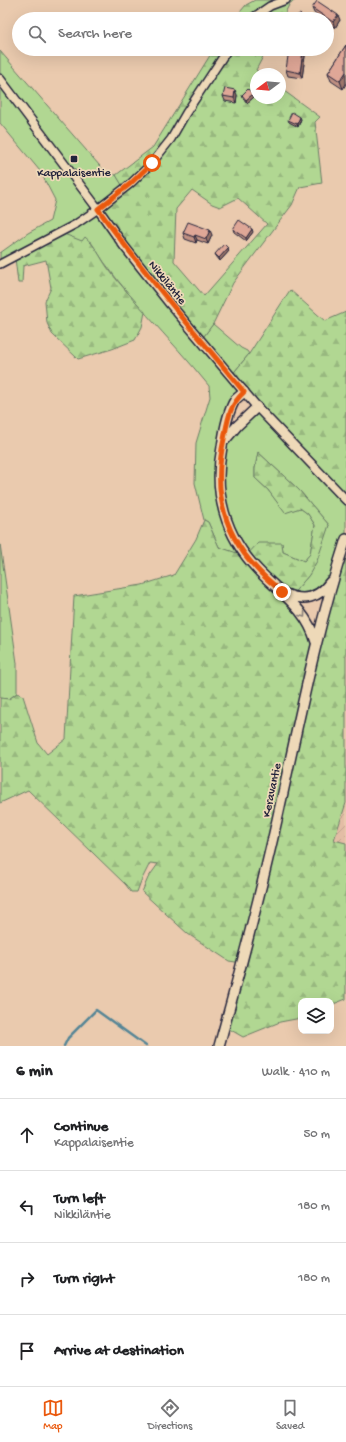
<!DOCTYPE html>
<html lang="en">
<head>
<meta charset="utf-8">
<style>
  body { margin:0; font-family:"Gochi Hand",sans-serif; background:#f2f2f2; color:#202124 }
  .controls { position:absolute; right:12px; bottom:12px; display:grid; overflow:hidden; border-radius:8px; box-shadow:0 4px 16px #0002 }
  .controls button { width:36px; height:36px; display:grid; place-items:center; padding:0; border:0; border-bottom:1px solid #e0e0e0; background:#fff; color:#202124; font:20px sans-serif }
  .compass { position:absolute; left:250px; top:68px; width:36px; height:36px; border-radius:50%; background:#fff; box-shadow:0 4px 16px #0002; rotate:254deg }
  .stop { position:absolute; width:12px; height:12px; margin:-9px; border:3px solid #ea580c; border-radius:50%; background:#fff }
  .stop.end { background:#ea580c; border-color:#fff; box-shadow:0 1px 4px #0008 }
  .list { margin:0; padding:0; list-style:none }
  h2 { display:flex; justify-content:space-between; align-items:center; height:52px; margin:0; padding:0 16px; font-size:17px }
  h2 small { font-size:13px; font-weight:400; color:#757577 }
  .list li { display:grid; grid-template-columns:26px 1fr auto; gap:12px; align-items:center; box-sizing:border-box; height:72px; padding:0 16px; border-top:1px solid #e0e0e0 }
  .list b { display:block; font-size:15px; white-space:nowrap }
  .list p { margin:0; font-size:13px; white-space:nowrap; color:#757577 }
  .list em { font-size:13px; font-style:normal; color:#757577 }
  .icon { flex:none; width:22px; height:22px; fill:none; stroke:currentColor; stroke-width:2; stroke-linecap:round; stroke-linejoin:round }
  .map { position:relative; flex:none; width:346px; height:1046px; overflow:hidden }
  .search { position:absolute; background:#fff; box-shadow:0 4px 16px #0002; left:12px; right:12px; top:12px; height:44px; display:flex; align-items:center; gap:10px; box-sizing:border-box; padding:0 14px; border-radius:22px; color:#757577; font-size:15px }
  .sheet { height:340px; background:#fff }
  nav { display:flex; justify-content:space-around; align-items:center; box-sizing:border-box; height:56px; border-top:1px solid #e0e0e0; background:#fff; font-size:11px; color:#757577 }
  nav a { display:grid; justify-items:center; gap:2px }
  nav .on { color:#ea580c }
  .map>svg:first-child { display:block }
  .industrial { fill:url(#industrial-furrows) }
  .grass { fill:#b1d792; stroke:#6a7c66 }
  .forest { fill:url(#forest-firs); stroke:#6a7c66; fill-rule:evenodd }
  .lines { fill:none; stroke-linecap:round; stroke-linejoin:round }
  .stream { stroke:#558596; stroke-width:2.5 }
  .minor-casing { stroke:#22223b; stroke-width:10 }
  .tertiary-casing { stroke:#22223b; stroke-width:11 }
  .secondary-casing { stroke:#22223b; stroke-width:12 }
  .minor { stroke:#eed9b8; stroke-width:7 }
  .tertiary { stroke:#eed9b8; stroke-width:8 }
  .secondary { stroke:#eed9b8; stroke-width:9 }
  .wall { fill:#c09082; stroke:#22223b }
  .shaded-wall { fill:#9c756a; stroke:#22223b }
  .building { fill:#dfa797; stroke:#22223b }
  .oneway { stroke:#887e7a }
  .route { stroke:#ea580c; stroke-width:5 }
  .poi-dot { fill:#22223b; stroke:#eed9b8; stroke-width:1.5 }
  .labels { text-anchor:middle; stroke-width:3.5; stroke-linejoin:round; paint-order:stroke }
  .poi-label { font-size:12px; fill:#22223b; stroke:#eed9b8 }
  .street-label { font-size:12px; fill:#22223b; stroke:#eed9b8 }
</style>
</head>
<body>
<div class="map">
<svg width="346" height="1046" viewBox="0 0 346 1046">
  <defs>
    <pattern id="industrial-furrows" width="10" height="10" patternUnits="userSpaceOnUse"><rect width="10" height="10" fill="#e3bda5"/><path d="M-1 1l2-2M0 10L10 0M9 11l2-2" fill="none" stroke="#c2a28f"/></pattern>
    <pattern id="forest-firs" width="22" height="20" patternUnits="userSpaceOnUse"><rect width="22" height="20" fill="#b1d792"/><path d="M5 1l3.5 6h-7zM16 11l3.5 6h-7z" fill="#98b87f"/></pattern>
  </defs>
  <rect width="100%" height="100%" fill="#eacaae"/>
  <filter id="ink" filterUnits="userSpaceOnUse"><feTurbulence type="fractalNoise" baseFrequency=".025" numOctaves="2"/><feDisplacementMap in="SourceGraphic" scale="8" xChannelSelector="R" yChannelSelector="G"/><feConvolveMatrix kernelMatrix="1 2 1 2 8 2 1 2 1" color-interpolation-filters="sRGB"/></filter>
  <g filter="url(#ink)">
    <!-- industrial -->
    <path class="industrial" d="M346,803V843L334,840Z"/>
    <!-- grass -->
    <path class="grass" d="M0,51L106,173L116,175L124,187L201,340L213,324L241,348L247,351L249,354L231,376L244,392L236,400L222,443L257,407L346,500V542L332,578L323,591L291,596L309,575L329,525L299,490L258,452L255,468V478L268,490L285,512L300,508L308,514L315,525L310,554L304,561L283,552L282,543L246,557L219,547L208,522L204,520L195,483L196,443L210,397L209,386C170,337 123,295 91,242L82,241L0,264V253L28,233L50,221L55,200L40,171L0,123Z
      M0,544L17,663V693L9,699L0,698Z"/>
    <!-- forest -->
    <path class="forest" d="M255,0H296L290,3L282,19H234L246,5Z
      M214,49H267L256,70L262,74H256V98H280V88L320,117L315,122L322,183L300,187L292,205L233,283L213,324L201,340L98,209L125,190L116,175L153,147ZM192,190L212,204L220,207L238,198L267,224L204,296L174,261L176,209Z
      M64,234L82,241L85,237C95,245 100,257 107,267C118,283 132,297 145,312L142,327L135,340L112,349L78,359L52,334L47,323L45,301L51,288L46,260L23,266L22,283H18L15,258Z
      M290,290L325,321L346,312V500L231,376L249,354Z
      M258,452L299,490L329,525L317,561L309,575L291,596L316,641L346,542V803L334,840L346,843V999L331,1005V1001H301V1018L280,1022L243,1037L224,1026L242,963L229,961L188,934L142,892L148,878L158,864L150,863L141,881L137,892H131L126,885L28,790L0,803V698L9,699L17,693L23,696L38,743L47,754L66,739L74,596L142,585L174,575L196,539L204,520L208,522L219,547L246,556L258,543H282L283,552L304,561L310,554L315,525L308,514L300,508L285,513L268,490L255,478V469Z"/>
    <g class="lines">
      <!-- stream -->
      <path class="stream" d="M64,1046L68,1038L96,1010L146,1046"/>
      <!-- minor casing -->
      <g class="minor-casing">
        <path id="minor" d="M251,19L270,6L286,0
          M0,264L76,224L98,209L130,184L152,163L171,139L186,113L228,49"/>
      </g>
      <!-- tertiary casing -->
      <g class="tertiary-casing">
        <path id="tertiary" d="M0,79L98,209L124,246L170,304L257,407L346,500"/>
      </g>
      <!-- secondary casing -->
      <g class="secondary-casing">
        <path id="secondary" d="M244,392C241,395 238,397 235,400C227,413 224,432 222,447C213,492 225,536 258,570C281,594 306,608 316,642
          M225,440L237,426L257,407
          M286,594C304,602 319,598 330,582
          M219,1046C240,971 260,896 277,820C298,726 316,631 346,539"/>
      </g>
      <!-- minor -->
      <use href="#minor" class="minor"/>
      <!-- tertiary -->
      <use href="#tertiary" class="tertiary"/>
      <!-- secondary -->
      <use href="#secondary" class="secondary"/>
    </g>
    <!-- wall -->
    <path class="wall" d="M312,8L340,20L335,28L327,22V19H322L314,13Z
      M346,45L343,89L331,81L328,73Z
      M303,51L305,56L302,78L288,76L286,70Z
      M253,94L254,97L247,103L243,98L242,95Z
      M237,95L236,103L225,101L223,96Z
      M301,119L298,127L289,122L288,120Z
      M233,229L253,232L246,241L234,232Z
      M183,233L212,235L208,244L197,240L196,243L185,239Z
      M228,248L229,251L220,261L216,256L215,254Z"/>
    <!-- shaded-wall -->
    <path class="shaded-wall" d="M338,15L340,20L335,28L333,22Z
      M303,51L305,56L302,78L300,73Z
      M346,72V84L343,89L340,81Z
      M235,90L237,95L236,103L234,98Z
      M253,94L254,97L247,103L246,100Z
      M300,117L301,119L298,127L297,124Z
      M252,229L253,232L246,241V238Z
      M210,230L212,235L208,244L206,239Z
      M195,235L197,240L196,243L194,237Z
      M228,248L229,251L220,261L219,258Z"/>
    <!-- building -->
    <path class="building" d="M317,1L338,15L333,22L312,8Z
      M300,14L303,19H293L292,18Z
      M346,45V72L340,81L328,73Z
      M289,49L303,51L300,73L286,70Z
      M225,88L235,90L234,98L223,96Z
      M248,89L253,94L246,100L242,95Z
      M292,112L300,117L297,124L288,120Z
      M239,220L252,229L246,238L233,229Z
      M188,222L210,230L206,239L195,235L194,237L183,233Z
      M224,244L228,248L219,258L215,254Z"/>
    <!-- one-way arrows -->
    <defs><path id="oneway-chevron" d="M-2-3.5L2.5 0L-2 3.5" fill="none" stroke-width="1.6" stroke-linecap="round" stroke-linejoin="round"/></defs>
    <use class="oneway" href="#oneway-chevron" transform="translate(303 615) rotate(54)"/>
  </g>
  <g class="lines" filter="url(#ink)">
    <!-- route -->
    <path class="route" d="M152,163L130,184L98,209C144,273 194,331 244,392C229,406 228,419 224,439C213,488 222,532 257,569C265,578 274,585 282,592"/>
  </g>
  <!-- markers -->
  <rect class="poi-dot" x="70" y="155" width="8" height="8" rx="2"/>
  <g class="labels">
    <!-- poi labels -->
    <g class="poi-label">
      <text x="74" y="176">Kappalaisentie</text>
    </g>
    <!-- street labels -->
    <g class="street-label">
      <text transform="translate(168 282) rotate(51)" y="4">Nikkiläntie</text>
      <text transform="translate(271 790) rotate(-78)" y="4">Keravantie</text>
    </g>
  </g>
</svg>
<div class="controls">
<button><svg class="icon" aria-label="layers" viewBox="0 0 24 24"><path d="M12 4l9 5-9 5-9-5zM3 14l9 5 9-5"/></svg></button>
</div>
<svg class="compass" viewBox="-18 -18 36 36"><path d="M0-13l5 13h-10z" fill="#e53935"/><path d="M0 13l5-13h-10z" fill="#757577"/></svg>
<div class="stop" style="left:152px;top:163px"></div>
<div class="stop end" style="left:282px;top:592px"></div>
<div class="search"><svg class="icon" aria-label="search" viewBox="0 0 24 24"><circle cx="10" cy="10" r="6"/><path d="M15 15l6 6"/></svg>Search here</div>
</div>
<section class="sheet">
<h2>6 min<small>Walk · 410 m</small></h2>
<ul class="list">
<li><svg class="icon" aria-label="ahead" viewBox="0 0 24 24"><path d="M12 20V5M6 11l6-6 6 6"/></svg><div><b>Continue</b><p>Kappalaisentie</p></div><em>50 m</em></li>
<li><svg class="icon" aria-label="left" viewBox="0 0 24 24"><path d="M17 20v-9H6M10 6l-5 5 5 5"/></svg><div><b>Turn left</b><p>Nikkiläntie</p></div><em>180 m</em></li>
<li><svg class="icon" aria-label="right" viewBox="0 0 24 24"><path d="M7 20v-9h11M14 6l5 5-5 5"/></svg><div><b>Turn right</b></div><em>180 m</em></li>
<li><svg class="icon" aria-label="arrive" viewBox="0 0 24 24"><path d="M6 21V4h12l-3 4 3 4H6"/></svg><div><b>Arrive at destination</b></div></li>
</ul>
</section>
<nav>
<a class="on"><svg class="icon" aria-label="map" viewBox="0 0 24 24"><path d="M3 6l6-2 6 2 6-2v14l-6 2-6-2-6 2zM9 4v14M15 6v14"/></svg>Map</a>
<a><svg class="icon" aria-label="directions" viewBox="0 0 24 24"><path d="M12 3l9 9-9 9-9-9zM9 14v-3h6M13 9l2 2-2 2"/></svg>Directions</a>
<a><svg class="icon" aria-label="saved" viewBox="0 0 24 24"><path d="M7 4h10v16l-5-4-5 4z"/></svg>Saved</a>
</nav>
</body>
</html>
